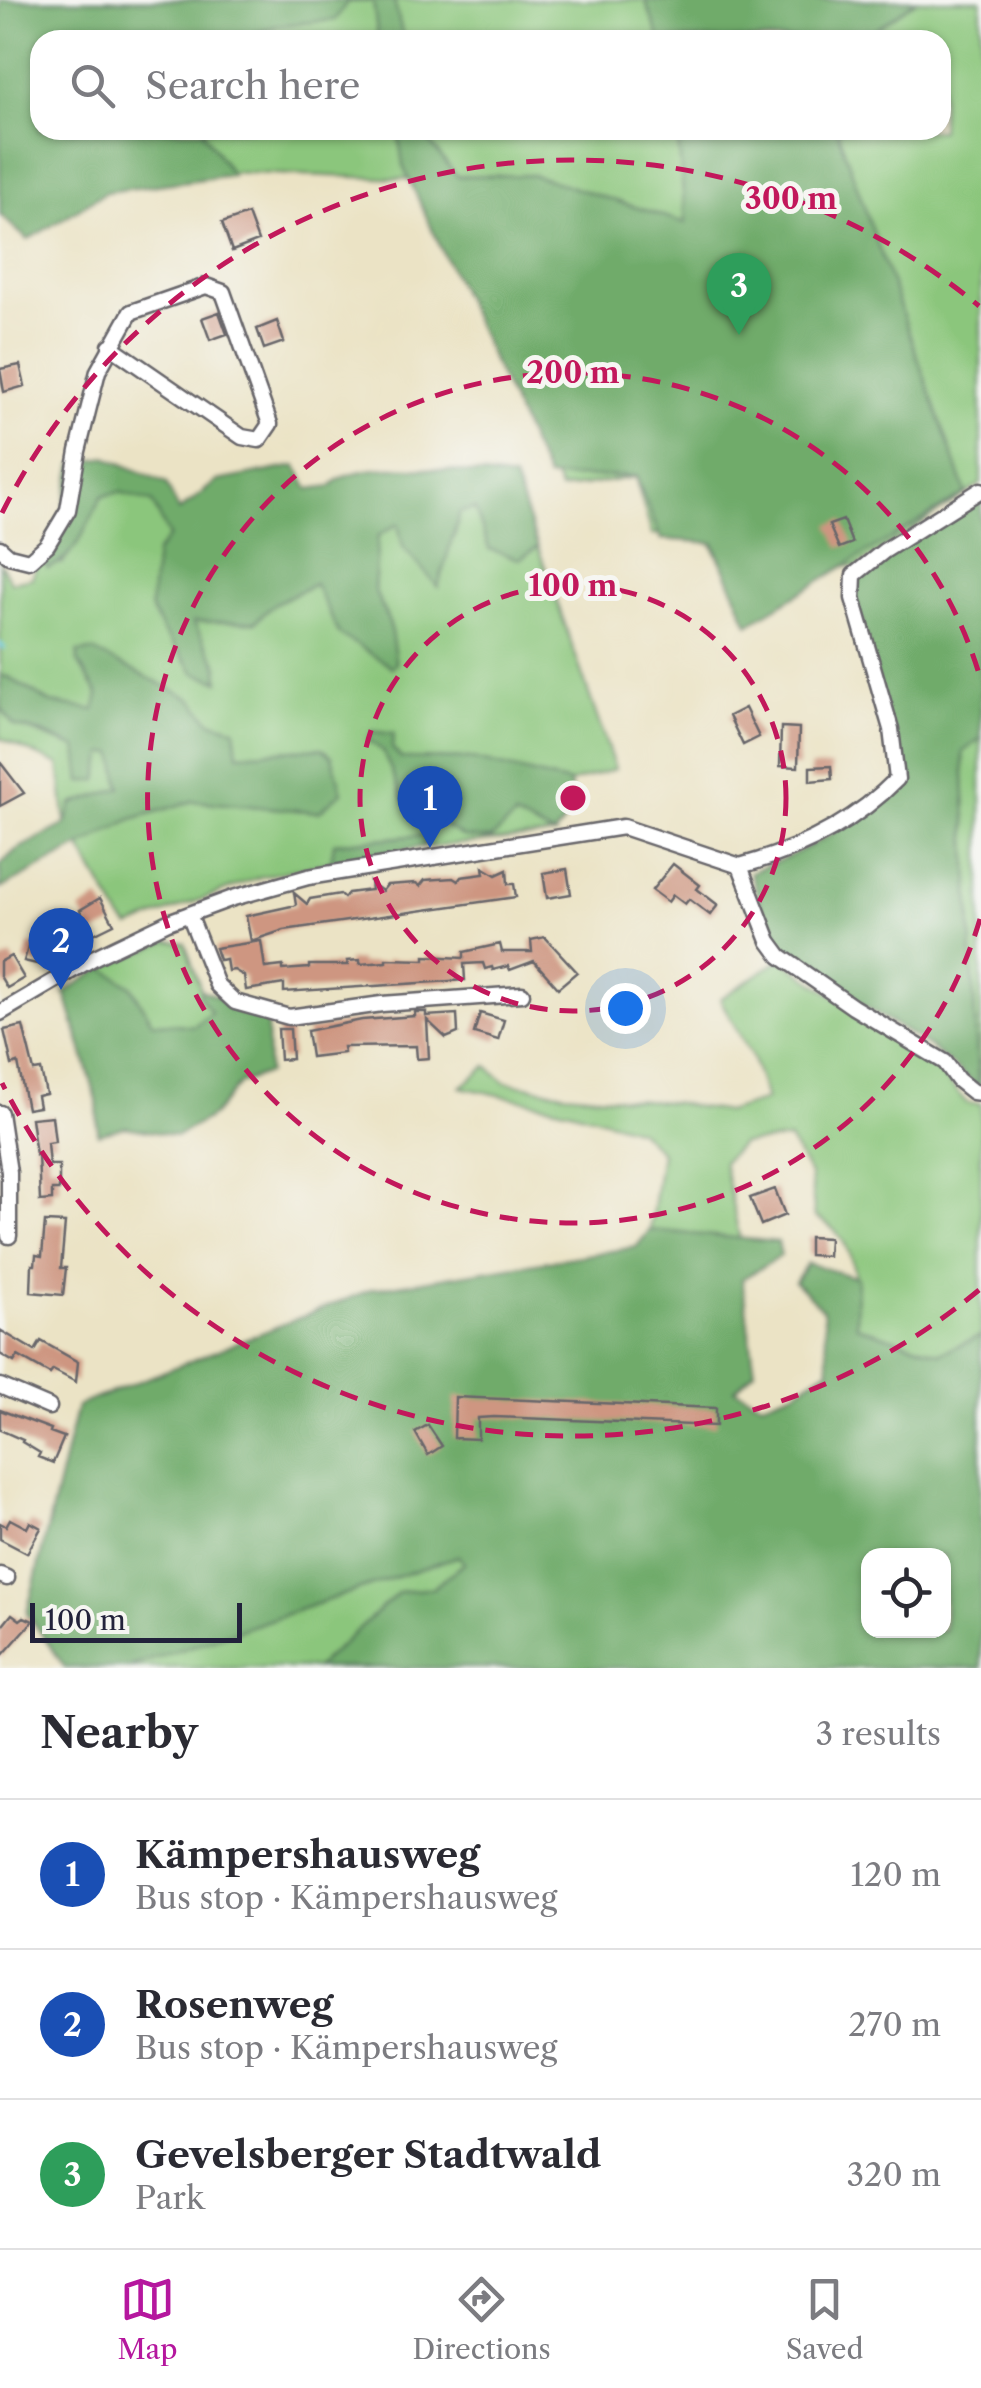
<!DOCTYPE html>
<html lang="en">
<head>
<meta charset="utf-8">
<style>
  body { margin:0; font-family:"Libre Caslon Text",serif; background:#f7f7f7; color:#2b2b33 }
  .controls { position:absolute; right:30px; bottom:30px; display:grid; overflow:hidden; border-radius:20px; box-shadow:0 2px 8px #0004 }
  .controls button { width:90px; height:90px; display:grid; place-items:center; padding:0; border:0; border-bottom:2px solid #e1e1e2; background:#fff; color:#2b2b33; font:50px sans-serif }
  .scale { position:absolute; left:30px; bottom:25px; width:212px; box-sizing:border-box; padding-left:10px; border:5px solid #22223b; border-top:0; font-size:28px; line-height:35px; white-space:nowrap; color:#22223b; -webkit-text-stroke:8px #f6f6f2; paint-order:stroke }
  .you { position:absolute; left:625px; top:1008px; width:35px; height:35px; margin:-25px; border:8px solid #fff; border-radius:50%; background:#1a73e8; box-shadow:0 0 0 15px #1a73e833 }
  .badge { display:grid; place-items:center; width:65px; height:65px; border-radius:50%; background:#b5179e; color:#fff; font-size:32px; font-weight:700 }
  .pin { position:absolute; translate:-50% -82px; filter:drop-shadow(0 2px 5px #0008) }
  .pin::after { content:''; position:absolute; top:52px; width:35px; height:30px; background:inherit; clip-path:polygon(0 0,100% 0,50% 100%) }
  .list { margin:0; padding:0; list-style:none }
  h2 { display:flex; justify-content:space-between; align-items:center; height:130px; margin:0; padding:0 40px; font-size:42px }
  h2 small { font-size:32px; font-weight:400; color:#7c7c81 }
  .list li { display:grid; grid-template-columns:65px 1fr auto; gap:30px; align-items:center; box-sizing:border-box; height:150px; padding:0 40px; border-top:2px solid #e1e1e2 }
  .list b { display:block; font-size:38px; white-space:nowrap }
  .list p { margin:0; font-size:32px; white-space:nowrap; color:#7c7c81 }
  .list em { font-size:32px; font-style:normal; color:#7c7c81 }
  .icon { flex:none; width:55px; height:55px; fill:none; stroke:currentColor; stroke-width:2; stroke-linecap:round; stroke-linejoin:round }
  .map { position:relative; flex:none; width:981px; height:1668px; overflow:hidden }
  .search { position:absolute; background:#fff; box-shadow:0 2px 8px #0004; left:30px; right:30px; top:30px; height:110px; display:flex; align-items:center; gap:25px; box-sizing:border-box; padding:0 35px; border-radius:30px; color:#7c7c81; font-size:38px }
  .sheet { height:580px; background:#fff }
  nav { display:flex; justify-content:space-around; align-items:center; box-sizing:border-box; height:140px; border-top:2px solid #e1e1e2; background:#fff; font-size:28px; color:#7c7c81 }
  nav a { display:grid; justify-items:center; gap:5px }
  nav .on { color:#b5179e }
  .map>svg:first-child { display:block }
  .green { fill:#8bc67b; stroke:#56745b; stroke-width:2.5; fill-rule:evenodd }
  .forest { fill:#70ab6b; stroke:#496653; stroke-width:2.5; fill-rule:evenodd }
  .lines { fill:none; stroke-linecap:round; stroke-linejoin:round }
  .stream { stroke:#5ec8d8; stroke-width:4 }
  .building { fill:#ce9681 }
  .minor-casing { stroke:#68666b; stroke-width:19 }
  .minor { stroke:#fff; stroke-width:14 }
  .ring { fill:none; stroke:#c2185b; stroke-width:5; stroke-dasharray:18 12 }
  .centre { fill:#c2185b; stroke:#f6f6f2; stroke-width:5 }
  .ring-label { font-size:30px; text-anchor:middle; font-weight:bold; fill:#c2185b; stroke:#f6f6f2; stroke-width:10; stroke-linejoin:round; paint-order:stroke }
</style>
</head>
<body>
<div class="map">
<svg width="981" height="1668" viewBox="0 0 981 1668">
  <rect width="100%" height="100%" fill="#f6f6f2"/>
  <filter id="ink" filterUnits="userSpaceOnUse"><feTurbulence type="fractalNoise" baseFrequency=".01" numOctaves="2"/><feDisplacementMap in="SourceGraphic" scale="20" xChannelSelector="R" yChannelSelector="G"/><feConvolveMatrix kernelMatrix="1 2 1 2 8 2 1 2 1" color-interpolation-filters="sRGB"/></filter>
  <filter id="wash" filterUnits="userSpaceOnUse"><feTurbulence type="fractalNoise" baseFrequency=".0048" numOctaves="4" result="noise"/><feDisplacementMap in="SourceGraphic" scale="40" xChannelSelector="R" yChannelSelector="G"/><feGaussianBlur stdDeviation="2.25" result="paint"/><feColorMatrix in="noise" values="0 0 0 0 0 0 0 0 0 0 0 0 0 0 0 0 0 1.4 0 .05"/><feComposite in="paint" operator="in"/></filter>
  <g filter="url(#wash)">
    <rect width="100%" height="100%" fill="#ebe3c5"/>
    <!-- green -->
    <path class="green" d="M0,0H981V484L856,567L835,566L740,599L704,529L652,535L635,477L560,490L434,180L220,172L27,173ZM40,40H941V130H40Z
      M120,492L152,502L169,536L195,673L218,681V665L192,621L255,622L275,603L315,584L390,625L374,590L378,535L399,523L454,538L460,512L475,508L519,559L538,547L615,769L570,783L472,759L401,758L392,748L383,751L405,803L464,837L491,839L515,816L554,835L429,847L422,835L335,843L331,862L260,877L129,927L120,917L79,846L132,819L193,801L319,812L321,748L238,754L235,729L210,721L192,699L78,652V662L98,694L95,711L51,703L9,677L0,676V563L11,582L32,578L39,557L62,564L83,534L102,496Z
      M0,706L14,726C47,734 80,755 115,753L121,789L73,804L66,824L59,765L0,738Z
      M981,738V1089L978,1087L963,751Z
      M167,941L185,943L201,990L200,996L211,1012L194,1026L152,1022L131,986L103,968Z
      M781,959L933,1065L967,1103L981,1104V1336L940,1353L856,1326C857,1285 859,1237 815,1217L810,1175L789,1139L741,1144L723,1162L740,1239L650,1230L661,1152L639,1130L570,1110L461,1087L487,1066L505,1082L564,1093L677,1103L726,1112L766,1100L753,1059L720,999Z
      M458,1556L465,1562L433,1588L399,1592L316,1668H127Z"/>
    <!-- forest -->
    <path class="forest" d="M0,0H394L404,40H378L373,1L347,2L335,20L279,25L236,40H40V130H202L232,175L106,192L28,240L0,215Z
      M645,0H917L861,40H660Z
      M398,130H427L430,143L457,176L534,175L686,223L677,130H837L966,493L748,624L714,543L661,539L636,476L547,478L403,166Z
      M106,457L166,483L179,511L217,481L296,466L309,489L331,486C360,453 473,474 514,479L538,547L519,559L489,549L475,509L460,512L438,587L403,547L398,524L378,536L374,589L390,625L396,664L392,667L339,634L315,584L275,603L255,622H193L218,665L219,681L195,673L163,632L150,607L156,553L169,536L152,502L120,492L102,496C89,521 76,560 48,568L39,557L61,521L73,464Z
      M981,493V738L963,752L978,1087L931,1048L783,954L771,938L750,872C808,851 858,823 902,780L856,599L858,577Z
      M93,651L192,699L210,721L235,729L238,754L322,748L332,756L342,792L319,812L193,801L132,819L0,889V865L16,850L66,824L72,804L121,788L114,753L104,754L98,780L81,782L77,748L42,733L14,726L0,706V676L8,677L51,703L95,710L98,694L78,662V652Z
      M372,731L394,734L392,748L401,758L472,759L570,783C575,807 569,817 554,835L515,817L491,839L464,837L405,803L383,751L368,740Z
      M423,835L426,845L422,847L331,862L334,843Z
      M103,968L131,986L152,1022L194,1026L211,1012L200,996L201,990L267,1015L268,1073L240,1083L212,1116L177,1136L125,1127L98,1134L97,1101L65,992Z
      M650,1230L778,1242L781,1256L742,1279L755,1371L735,1389L762,1403L795,1391L829,1369L823,1310L795,1282L807,1263L857,1278L856,1326L940,1353L981,1336V1668H316L399,1592L433,1588L464,1563L458,1556L127,1668H65L27,1613L77,1406L372,1289L636,1247ZM868,1556H944V1630H868Z"/>
    <g class="lines">
      <!-- stream -->
      <path class="stream" d="M0,644L4,648"/>
    </g>
    <g id="blocks">
      <!-- building -->
      <path class="building" d="M248,214L258,241L232,251L222,223Z
        M219,312L227,334L210,340L202,318Z
        M277,321L284,342L264,349L257,329Z
        M20,365L25,386L4,392L0,369Z
        M843,520L852,543L839,548L829,525Z
        M745,708L759,737L743,745L729,716Z
        M781,727L799,728L798,767L780,766Z
        M0,762L24,793L0,806Z
        M831,766L832,779L810,781V767Z
        M673,864L700,885L697,889L718,905L710,915L689,899L685,904L673,895L668,902L652,890Z
        M483,867L496,875L507,870L508,884H514L516,897L284,930L251,941L246,916L296,905L294,893L307,904L310,899L340,894L344,898L348,893L371,890L370,882L382,891L387,885L416,883L420,886L425,880L453,878L458,881L461,877L484,874Z
        M567,869L571,894L547,898L543,873Z
        M100,898L114,924L51,955L54,961L45,966L24,961L29,944L35,946L55,934L53,931L68,920L88,925L80,910Z
        M545,937L577,972L558,988L534,961L510,970L508,966L493,970L492,967L485,969L483,963L464,964L465,980L284,992V984L246,990L244,976L234,970L228,971L226,959L219,960L215,948L261,941L265,968L283,966V970L309,968V965H348L347,961L360,960V964L386,962V959L425,960V956L464,958V952L500,944L502,952H532L531,940Z
        M11,956L24,978L7,988L0,976V962Z
        M415,1012H426V1016L457,1014L458,1033L446,1038L427,1020L429,1058L417,1059L416,1046L343,1047L344,1053L311,1057L307,1031L362,1020L415,1016Z
        M480,1013L504,1020L498,1040L474,1033Z
        M23,1026L34,1071L41,1070L46,1094L37,1096L39,1107L27,1109L18,1063L12,1065L4,1030Z
        M278,1029H290L292,1059L280,1060Z
        M52,1116L55,1142L47,1143L49,1165H59V1190H52V1200L40,1201L38,1154L36,1155L31,1118Z
        M775,1189L785,1215L761,1225L750,1198Z
        M45,1222L65,1223L61,1268H66L63,1295L31,1292L32,1265H35L36,1255L42,1256Z
        M809,1237L829,1238L828,1256L809,1255Z
        M0,1330L35,1351L41,1341L78,1362L76,1382L53,1370L50,1374L18,1356L14,1362L0,1354Z
        M455,1397L716,1408V1426L494,1417L478,1418V1439L454,1438Z
        M0,1410L51,1429L50,1432L64,1437L53,1463L38,1457L40,1453L22,1442L23,1440L0,1430Z
        M428,1425L442,1446L428,1455L415,1432Z
        M10,1519L27,1528L30,1522L41,1528L27,1553L0,1539V1523L6,1526Z
        M12,1614L20,1620L24,1617L33,1621L0,1658V1629Z"/>
    </g>
  </g>
  <g filter="url(#ink)">
    <use href="#blocks" fill-opacity="0" stroke="#68666b" stroke-width="2.5"/>
    <g class="lines">
      <!-- minor casing -->
      <g class="minor-casing">
        <path id="minor" d="M0,548L9,556L29,561L47,545L68,510L78,451L98,371L131,312L206,286L223,292L270,424L259,440L242,437L110,346
          M740,866C799,850 853,824 897,779L891,729L853,598L854,575L884,551L981,490
          M740,866L769,941L780,956L853,1007L945,1062L958,1080L973,1092L981,1093
          M189,914L217,985L235,1002L289,1017L382,1004L522,994
          M0,1013L95,957L168,922L233,898L308,877L623,827L740,866
          M0,1113L9,1172V1236
          M0,1386L49,1407
          M0,1575L7,1578"/>
      </g>
      <!-- minor -->
      <use href="#minor" class="minor"/>
    </g>
  </g>
  <!-- distance rings -->
  <g class="ring">
    <circle cx="573" cy="798" r="213"/>
    <path d="M980 919A425 425 0 1 1 980 677"/>
    <path d="M979 1290A638 638 0 0 1 2 1083M2 513A638 638 0 0 1 979 306"/>
  </g>
  <circle cx="573" cy="798" r="15" class="centre"/>
  <g class="ring-label">
    <text x="791" y="209">300 m</text>
    <text x="573" y="383">200 m</text>
    <text x="573" y="596">100 m</text>
  </g>
</svg>
<div class="controls">
<button><svg class="icon" aria-label="locate" viewBox="0 0 24 24"><circle cx="12" cy="12" r="6"/><path d="M12 2v4M12 18v4M2 12h4M18 12h4"/></svg></button>
</div>
<div class="scale">100 m</div>
<div class="you"></div>
<div class="pin badge" style="left:430px;top:848px;background:#1a4fb4">1</div>
<div class="pin badge" style="left:61px;top:990px;background:#1a4fb4">2</div>
<div class="pin badge" style="left:739px;top:335px;background:#2e9e5b">3</div>
<div class="search"><svg class="icon" aria-label="search" viewBox="0 0 24 24"><circle cx="10" cy="10" r="6"/><path d="M15 15l6 6"/></svg>Search here</div>
</div>
<section class="sheet">
<h2>Nearby<small>3 results</small></h2>
<ul class="list">
<li><span class="badge" style="background:#1a4fb4">1</span><div><b>Kämpershausweg</b><p>Bus stop · Kämpershausweg</p></div><em>120 m</em></li>
<li><span class="badge" style="background:#1a4fb4">2</span><div><b>Rosenweg</b><p>Bus stop · Kämpershausweg</p></div><em>270 m</em></li>
<li><span class="badge" style="background:#2e9e5b">3</span><div><b>Gevelsberger Stadtwald</b><p>Park</p></div><em>320 m</em></li>
</ul>
</section>
<nav>
<a class="on"><svg class="icon" aria-label="map" viewBox="0 0 24 24"><path d="M3 6l6-2 6 2 6-2v14l-6 2-6-2-6 2zM9 4v14M15 6v14"/></svg>Map</a>
<a><svg class="icon" aria-label="directions" viewBox="0 0 24 24"><path d="M12 3l9 9-9 9-9-9zM9 14v-3h6M13 9l2 2-2 2"/></svg>Directions</a>
<a><svg class="icon" aria-label="saved" viewBox="0 0 24 24"><path d="M7 4h10v16l-5-4-5 4z"/></svg>Saved</a>
</nav>
</body>
</html>
